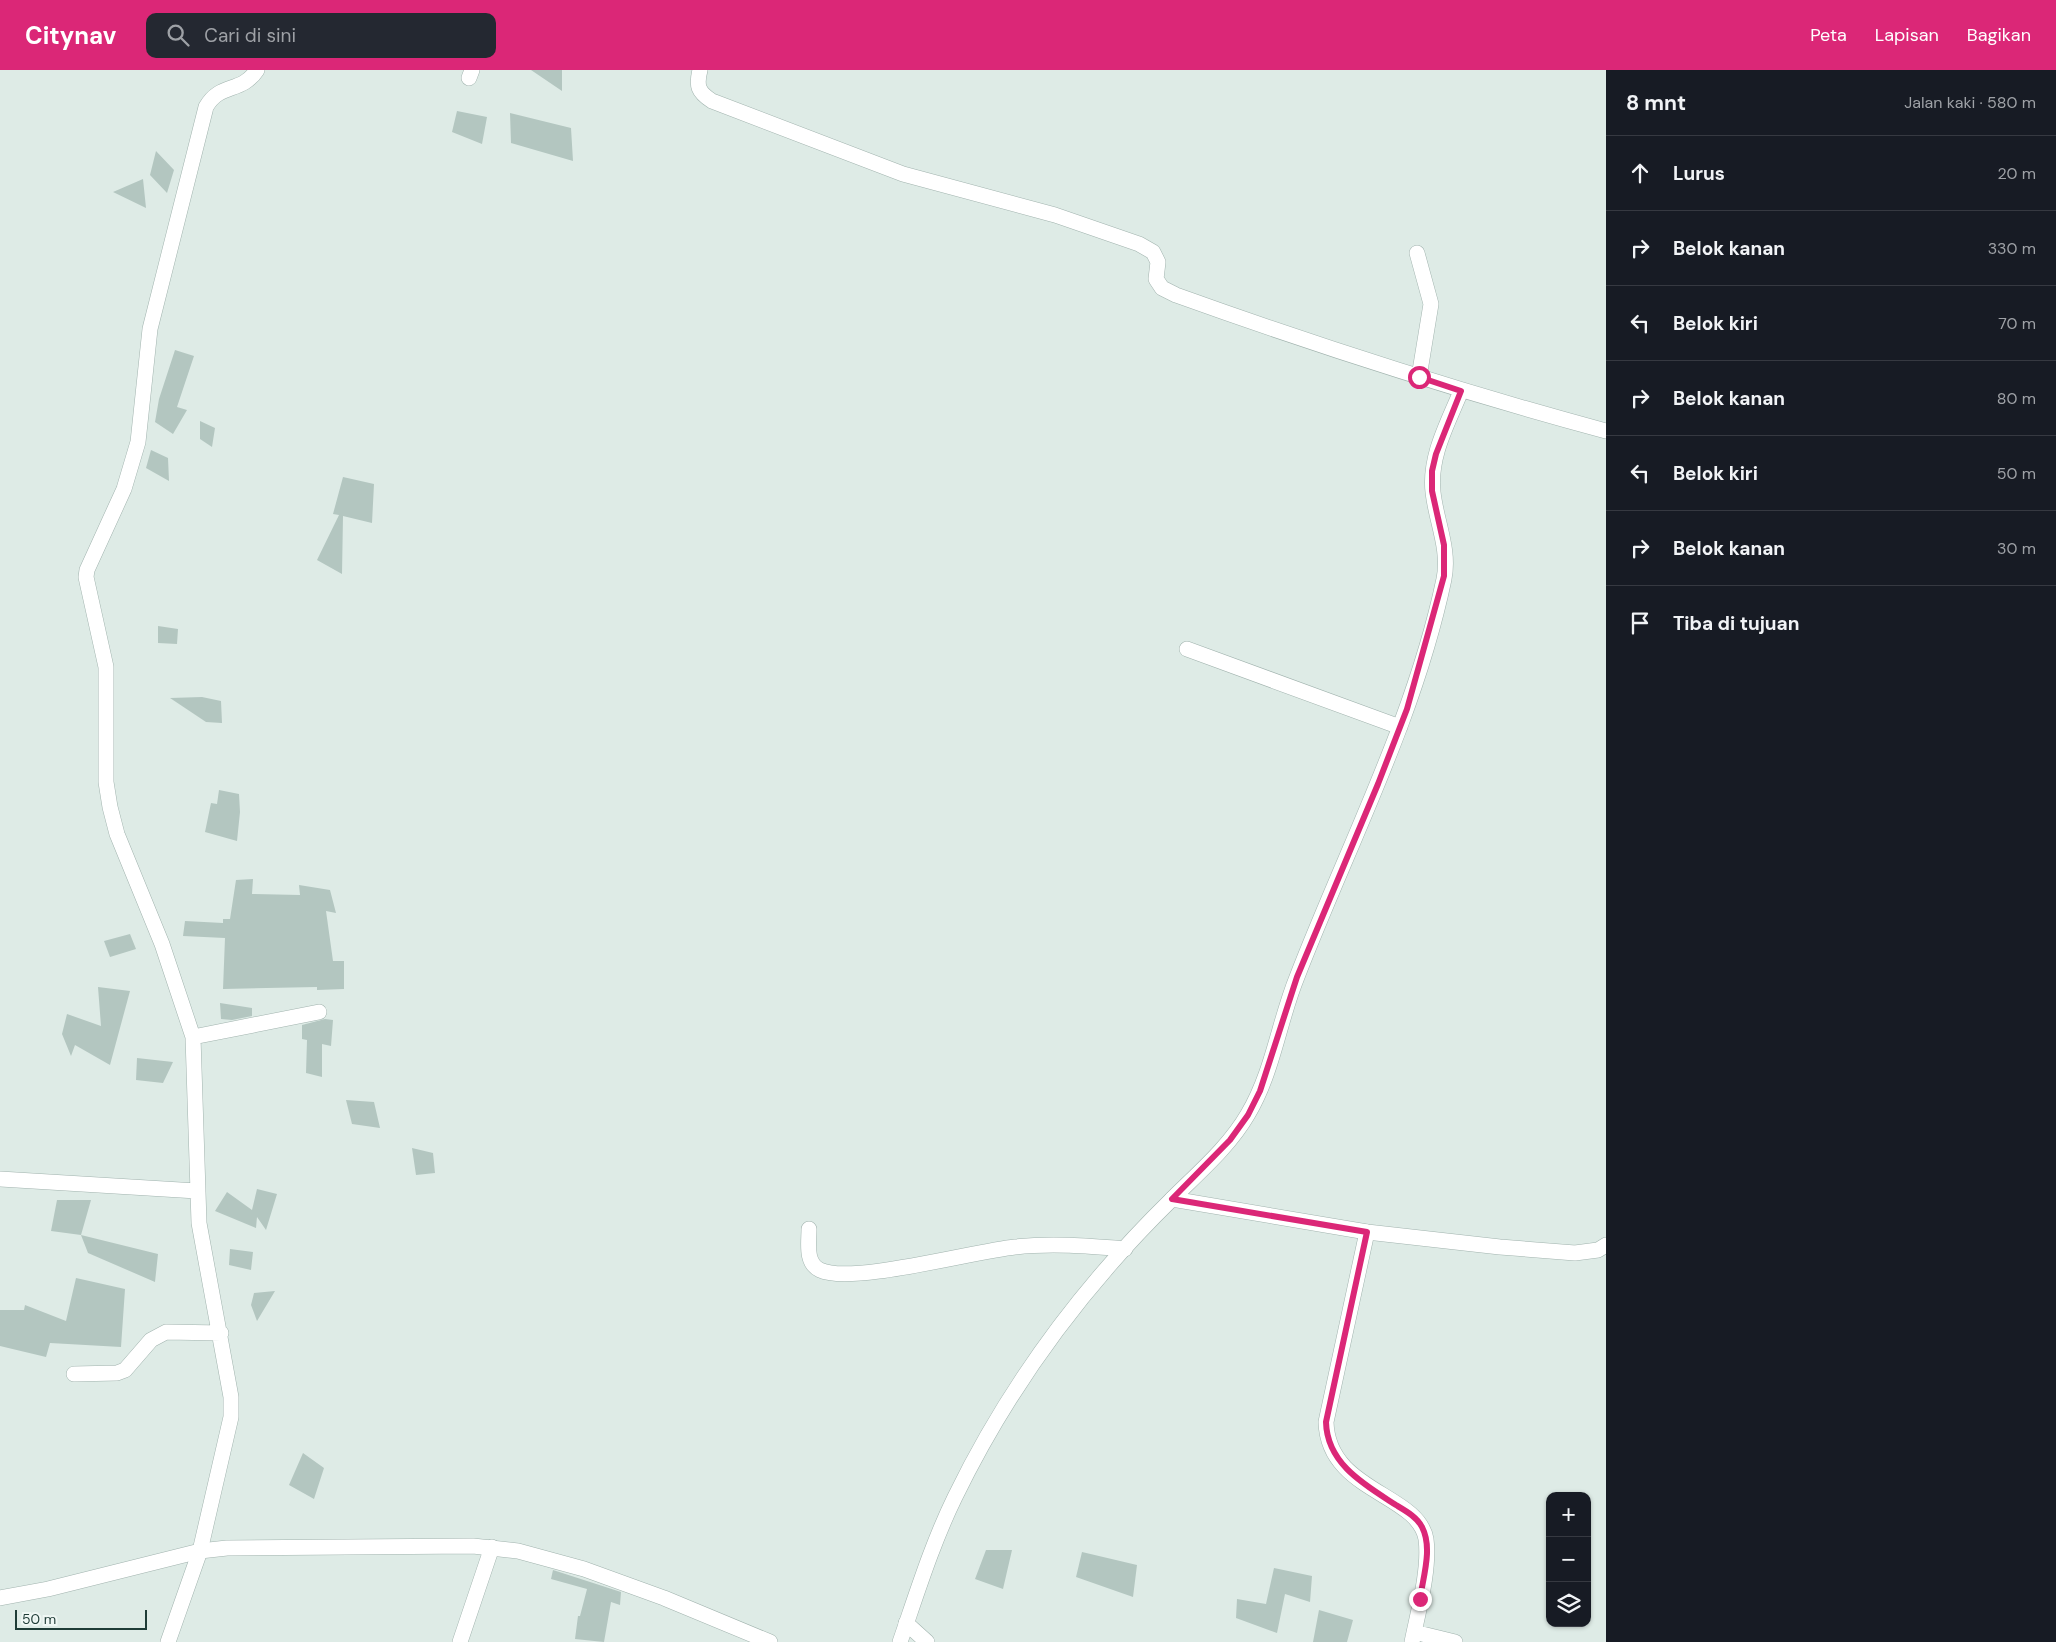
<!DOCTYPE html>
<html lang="id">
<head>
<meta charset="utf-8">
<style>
  body { margin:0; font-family:"DM Sans",sans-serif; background:#242831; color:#f1f3f6 }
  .controls { position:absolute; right:15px; bottom:15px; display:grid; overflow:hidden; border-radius:10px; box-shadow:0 1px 4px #0004 }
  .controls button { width:45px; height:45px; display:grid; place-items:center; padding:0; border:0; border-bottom:1px solid #363941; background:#171b24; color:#f1f3f6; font:25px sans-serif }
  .scale { position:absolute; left:15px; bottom:12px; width:132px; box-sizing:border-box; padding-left:5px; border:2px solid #1f3c37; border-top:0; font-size:14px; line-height:18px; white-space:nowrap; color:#1f3c37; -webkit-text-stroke:4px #eff7f4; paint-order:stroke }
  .stop { position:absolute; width:15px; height:15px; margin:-11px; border:4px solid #db2777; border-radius:50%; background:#fff }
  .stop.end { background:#db2777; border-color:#fff; box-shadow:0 1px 5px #0008 }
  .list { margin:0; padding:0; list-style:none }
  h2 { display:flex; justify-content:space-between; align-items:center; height:65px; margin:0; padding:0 20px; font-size:21px }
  h2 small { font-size:16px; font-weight:400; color:#9ea1a6 }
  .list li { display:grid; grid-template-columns:32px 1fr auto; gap:15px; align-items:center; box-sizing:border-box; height:75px; padding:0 20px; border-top:1px solid #363941 }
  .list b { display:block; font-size:19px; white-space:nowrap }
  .list em { font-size:16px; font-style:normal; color:#9ea1a6 }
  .icon { flex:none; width:28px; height:28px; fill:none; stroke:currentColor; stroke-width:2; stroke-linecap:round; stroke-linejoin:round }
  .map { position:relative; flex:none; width:1606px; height:1572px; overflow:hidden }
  header { display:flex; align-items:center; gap:30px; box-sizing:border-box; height:70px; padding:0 25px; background:#db2777; color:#fff }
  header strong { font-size:24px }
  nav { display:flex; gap:28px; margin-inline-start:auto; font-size:18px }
  .search { width:350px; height:45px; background:#242831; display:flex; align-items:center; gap:12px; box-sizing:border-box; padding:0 18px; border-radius:10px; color:#9ea1a6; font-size:19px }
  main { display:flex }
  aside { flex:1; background:#171b24 }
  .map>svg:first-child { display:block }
  .building { fill:#b3c6c0 }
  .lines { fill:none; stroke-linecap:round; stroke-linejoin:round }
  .minor-casing { stroke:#a1b3ae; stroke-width:16 }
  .tertiary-casing { stroke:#a1b3ae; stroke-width:16 }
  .minor { stroke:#fff; stroke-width:15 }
  .tertiary { stroke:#fff; stroke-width:15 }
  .route { stroke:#db2777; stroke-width:6 }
</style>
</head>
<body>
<header>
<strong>Citynav</strong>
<div class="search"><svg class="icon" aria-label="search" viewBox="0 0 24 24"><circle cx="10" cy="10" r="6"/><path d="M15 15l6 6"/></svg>Cari di sini</div>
<nav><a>Peta</a><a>Lapisan</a><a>Bagikan</a></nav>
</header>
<main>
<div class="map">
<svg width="1606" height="1572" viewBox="0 0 1606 1572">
  <rect width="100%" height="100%" fill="#deebe6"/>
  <!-- building -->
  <path class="building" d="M531,0H562V21Z
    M457,41L487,47L482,74L452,62Z
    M510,43L571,58L573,91L511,73Z
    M156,81L174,100L167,123L150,105Z
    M143,109L146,138L113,122Z
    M175,280L194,286L177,337L187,340L173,364L155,352L159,329Z
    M200,351L215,358L212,377L200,369Z
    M151,380L168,388L169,411L146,398Z
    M343,407L374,414L372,453L343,446L342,504L317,490L339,445L333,444Z
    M158,556L178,559L177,574L158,573Z
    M202,627L221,631L222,653L206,652L170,628Z
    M219,720L239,724L240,742L237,771L205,762L211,733L217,734Z
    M253,809L252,824L300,825L299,815L330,820L336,843L326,841L333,891H344V919L317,920V917L223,919L225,868L183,866L185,851L223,853V849H230L236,810Z
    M130,864L136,879L110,887L104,871Z
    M98,917L130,921L110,995L75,975L71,986L62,964L67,944L101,956Z
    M220,933L252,938V946L232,950L221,949Z
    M325,949L333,950L331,976L322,974V1007L306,1003L307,970L302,969V955Z
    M137,988L173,992L163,1013L136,1010Z
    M346,1030L374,1032L380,1058L352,1054Z
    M412,1078L433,1083L435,1103L416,1105Z
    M257,1119L277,1124L266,1160L257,1147L256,1158L215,1141L227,1122L252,1140Z
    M57,1130H91L81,1165L51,1161Z
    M81,1165L158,1184L155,1212L88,1183Z
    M230,1179L253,1182L251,1200L229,1195Z
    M76,1208L125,1219L121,1277L50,1273L46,1287L0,1276V1240H24L25,1235L66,1251Z
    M275,1221L257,1251L251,1235L254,1223Z
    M303,1383L324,1398L314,1429L289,1415Z
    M986,1480H1012L1003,1519L975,1509Z
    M1082,1482L1137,1495L1133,1527L1076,1507Z
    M1274,1498L1312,1506L1310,1532L1285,1524L1277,1563L1236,1548L1237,1529L1266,1534Z
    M553,1500L621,1522L620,1535L611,1532L604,1572L575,1569L578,1546H580L587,1519L551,1509Z
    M1319,1540L1353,1550L1347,1572H1313Z"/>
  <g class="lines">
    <!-- minor casing -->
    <g class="minor-casing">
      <path id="minor" d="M700,0C696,16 698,22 712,31L903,104L1055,145L1139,174L1153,182L1158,192L1156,209L1162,218L1176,225C1318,276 1461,322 1606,361
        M469,8L472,0
        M1417,183L1431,234L1419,307
        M1187,579L1400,657
        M193,967L319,942
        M0,1109L197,1121
        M1172,1129C1198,1103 1229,1077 1248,1044C1273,1002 1279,951 1297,907C1348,775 1415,648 1444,509C1450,479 1436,451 1433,422C1429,386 1448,353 1461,321
        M809,1159C809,1173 805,1193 820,1200C851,1215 975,1181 1015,1177C1052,1173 1088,1176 1125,1179
        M1367,1162L1326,1352C1328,1422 1418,1423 1426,1469C1430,1499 1418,1542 1412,1572
        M74,1304L117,1303L125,1300L151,1270L166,1262L221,1263
        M906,1553L927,1572
        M1414,1562L1455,1572
        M168,1572L200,1481L231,1347V1327L199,1153L193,967L162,874L117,764L110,737L106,712V597L86,507L87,500L124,419L138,372L150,259L206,37C220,12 241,24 257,0
        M460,1572L492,1477"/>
    </g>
    <!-- tertiary casing -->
    <g class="tertiary-casing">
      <path id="tertiary" d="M0,1528L48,1519L200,1481L227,1478L473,1476L518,1481L584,1499L664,1528L770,1572
        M900,1572C917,1523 932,1474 955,1427C1009,1316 1083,1216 1172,1129L1367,1162L1500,1177L1575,1183L1598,1180L1606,1175"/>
    </g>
    <!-- minor -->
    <use href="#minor" class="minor"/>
    <!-- tertiary -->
    <use href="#tertiary" class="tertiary"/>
  </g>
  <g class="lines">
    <!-- route -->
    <path class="route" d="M1419,307L1461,321L1436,384L1432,401V421L1444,475V506L1407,639L1378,714L1297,907L1260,1021L1248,1045L1230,1070L1172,1129L1367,1162L1326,1352C1327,1394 1365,1415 1396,1435C1406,1441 1417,1447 1422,1457C1433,1478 1423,1507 1420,1529"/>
  </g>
</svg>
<div class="controls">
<button>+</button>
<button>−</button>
<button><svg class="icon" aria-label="layers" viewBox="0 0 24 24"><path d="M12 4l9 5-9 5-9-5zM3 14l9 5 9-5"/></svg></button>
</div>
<div class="scale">50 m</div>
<div class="stop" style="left:1419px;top:307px"></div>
<div class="stop end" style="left:1420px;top:1529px"></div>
</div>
<aside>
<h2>8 mnt<small>Jalan kaki · 580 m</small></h2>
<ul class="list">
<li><svg class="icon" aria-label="ahead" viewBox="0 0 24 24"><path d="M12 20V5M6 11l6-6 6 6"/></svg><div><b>Lurus</b></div><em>20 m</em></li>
<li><svg class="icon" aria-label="right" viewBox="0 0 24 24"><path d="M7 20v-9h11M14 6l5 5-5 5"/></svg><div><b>Belok kanan</b></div><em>330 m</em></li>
<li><svg class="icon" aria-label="left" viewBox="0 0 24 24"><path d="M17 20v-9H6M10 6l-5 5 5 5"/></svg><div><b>Belok kiri</b></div><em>70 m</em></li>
<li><svg class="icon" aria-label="right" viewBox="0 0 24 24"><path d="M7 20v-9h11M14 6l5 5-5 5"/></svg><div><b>Belok kanan</b></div><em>80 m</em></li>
<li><svg class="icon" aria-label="left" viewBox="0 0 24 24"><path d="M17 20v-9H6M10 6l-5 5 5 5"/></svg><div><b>Belok kiri</b></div><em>50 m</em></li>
<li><svg class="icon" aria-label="right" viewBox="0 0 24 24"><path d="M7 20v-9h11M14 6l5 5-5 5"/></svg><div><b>Belok kanan</b></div><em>30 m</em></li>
<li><svg class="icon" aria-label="arrive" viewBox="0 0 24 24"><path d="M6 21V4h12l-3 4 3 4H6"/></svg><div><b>Tiba di tujuan</b></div></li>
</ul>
</aside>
</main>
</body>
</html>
